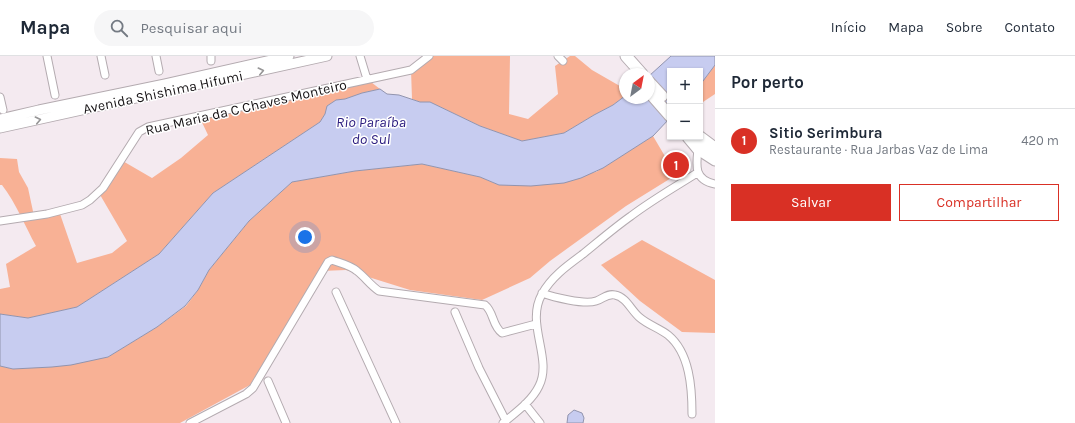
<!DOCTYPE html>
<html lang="pt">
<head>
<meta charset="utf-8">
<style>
  body { margin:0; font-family:Karla,sans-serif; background:#f6f6f7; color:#1f2937 }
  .controls { position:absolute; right:12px; top:12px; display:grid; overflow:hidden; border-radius:0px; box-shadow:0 1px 3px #0004 }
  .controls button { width:36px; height:36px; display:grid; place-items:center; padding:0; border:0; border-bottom:1px solid #e0e1e3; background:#fff; color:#1f2937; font:20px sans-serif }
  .compass { position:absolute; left:619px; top:12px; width:36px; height:36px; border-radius:50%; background:#fff; box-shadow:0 1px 3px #0004; rotate:32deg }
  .you { position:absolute; left:305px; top:181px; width:14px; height:14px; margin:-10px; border:3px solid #fff; border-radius:50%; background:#1a73e8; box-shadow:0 0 0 6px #1a73e833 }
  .badge { display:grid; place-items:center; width:26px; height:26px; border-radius:50%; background:#d93025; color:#fff; font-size:13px; font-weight:700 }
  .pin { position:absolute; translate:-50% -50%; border:2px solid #fff; box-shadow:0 1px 4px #0006 }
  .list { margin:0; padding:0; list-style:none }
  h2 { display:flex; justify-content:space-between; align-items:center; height:52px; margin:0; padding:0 16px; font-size:17px }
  h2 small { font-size:13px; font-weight:400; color:#747a83 }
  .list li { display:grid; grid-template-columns:26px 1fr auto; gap:12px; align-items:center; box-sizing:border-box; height:64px; padding:0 16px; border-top:1px solid #e0e1e3 }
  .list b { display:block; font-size:15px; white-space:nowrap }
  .list p { margin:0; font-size:13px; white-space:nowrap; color:#747a83 }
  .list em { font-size:13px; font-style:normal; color:#747a83 }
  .actions { display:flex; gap:8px; padding:12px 16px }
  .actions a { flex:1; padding:9px 0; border:1px solid #d93025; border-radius:0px; text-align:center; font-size:14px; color:#d93025 }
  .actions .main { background:#d93025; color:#fff }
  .icon { flex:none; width:22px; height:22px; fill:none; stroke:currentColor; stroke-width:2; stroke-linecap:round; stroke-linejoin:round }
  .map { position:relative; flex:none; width:715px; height:367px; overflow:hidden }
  header { display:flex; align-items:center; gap:24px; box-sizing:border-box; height:56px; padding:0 20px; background:#fff; border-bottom:1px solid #e0e1e3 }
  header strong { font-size:19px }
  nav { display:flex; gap:22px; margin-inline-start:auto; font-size:14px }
  .search { width:280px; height:36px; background:#f6f6f7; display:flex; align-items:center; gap:10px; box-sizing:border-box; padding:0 14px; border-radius:22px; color:#747a83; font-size:15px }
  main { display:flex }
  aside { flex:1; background:#fff }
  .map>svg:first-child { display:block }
  .green { fill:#f8b195 }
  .water { fill:#c7ccf0; stroke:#9294ae }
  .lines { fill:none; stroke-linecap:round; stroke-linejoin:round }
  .minor-casing { stroke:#b4abb0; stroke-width:9 }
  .tertiary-casing { stroke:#b4abb0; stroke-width:11 }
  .primary-casing { stroke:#b4abb0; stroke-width:13 }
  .minor { stroke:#fff; stroke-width:7 }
  .tertiary { stroke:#fff; stroke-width:9 }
  .primary { stroke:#fff; stroke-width:11 }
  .oneway { stroke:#969596 }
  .labels { text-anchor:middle; stroke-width:3; stroke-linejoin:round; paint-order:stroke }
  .street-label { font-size:14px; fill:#161315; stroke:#fff }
  .water-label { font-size:15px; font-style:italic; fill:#2b1c7f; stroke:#fff }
</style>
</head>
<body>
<header>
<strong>Mapa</strong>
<div class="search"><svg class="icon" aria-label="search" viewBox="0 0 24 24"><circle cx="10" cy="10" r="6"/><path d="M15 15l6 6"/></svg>Pesquisar aqui</div>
<nav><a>Início</a><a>Mapa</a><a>Sobre</a><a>Contato</a></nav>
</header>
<main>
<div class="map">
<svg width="715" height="367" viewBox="0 0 715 367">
  <rect width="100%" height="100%" fill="#f4eaf0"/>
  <!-- green -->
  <path class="green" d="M429,0H510L509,58L528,63L558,38L555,10L570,0H575L592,14L625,33V40L613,49L594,59L564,77L522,85L480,70L430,46H420L412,43L411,14Z
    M715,9V38L700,48V29Z
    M367,23L380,33L362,37L345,43L336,44L327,50L325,58L320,66L213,137L159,198L77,251L28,262L0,258V233L10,231L6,208L36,190C25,170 16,147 2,129H0V102L17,103L19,116L28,132L34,160L59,155L77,207L112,197L127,185L99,137L121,104L152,122L181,102L208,79L199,60Z
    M653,80L676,119L626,150L550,205L530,222L482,244L410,234L346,214L321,215L250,329L180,367H0V310L13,313L108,301L157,271L186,250L198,234L209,214L249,165L292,126L355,115L422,108L480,121L499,129L596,116Z
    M642,184L715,224V277L682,276L640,245L601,209Z"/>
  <!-- water -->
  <path class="water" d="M671,0H715V9L700,29V15H670V62L653,80L603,112L581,122L564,127L531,130L499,129L480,121L422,108L355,115L292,126L249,165L209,214L198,234L185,250L157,271L108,301L71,309L52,311L13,313L0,310V258L28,262L77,251L159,198L213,137L320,66L325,58L327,50L336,44L345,43L362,37L380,33L387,38L399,39L420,46H430L480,70L522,85L564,77L594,59L613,49L625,40V42H649V20Z
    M574,354L582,357L584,362L583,367H567L568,359Z"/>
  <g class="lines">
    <!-- minor casing -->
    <g class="minor-casing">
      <path id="minor" d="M47,0L55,39
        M101,0L105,19
        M156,0L159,15
        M211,0V5
        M360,0L367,23
        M558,0L563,5
        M0,41L3,54
        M698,93C696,110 694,124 715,128
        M0,165L47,158L82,149L90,144L103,132L139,76L148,71L411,14L429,0
        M336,236L396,367
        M542,237C553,241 584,249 596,245C603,243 607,237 615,239C626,241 631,254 639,261C648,269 659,272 668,279C690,297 692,332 692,358
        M455,256L479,312L506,365
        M268,325L286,367
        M525,348L540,367
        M190,367L246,338L253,332L328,206L332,204C340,207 350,209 357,215C365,221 370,229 379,235L485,249C494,256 492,270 502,277L536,268
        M503,367C515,357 532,345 539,330C553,302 525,268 542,238C551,221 568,209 583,198C599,185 614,172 631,160C652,144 675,131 697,117"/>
    </g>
    <!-- tertiary casing -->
    <g class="tertiary-casing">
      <path id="tertiary" d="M0,63L39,54L165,28L289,0
        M0,72L327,0"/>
    </g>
    <!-- primary casing -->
    <g class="primary-casing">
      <path id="primary" d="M626,0L642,18
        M649,26L662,40
        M649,36L670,60
        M688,81L698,93L715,104
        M700,81L715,92"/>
    </g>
    <!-- minor -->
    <use href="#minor" class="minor"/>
    <!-- tertiary -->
    <use href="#tertiary" class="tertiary"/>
    <!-- primary -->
    <use href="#primary" class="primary"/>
  </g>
  <!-- one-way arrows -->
  <defs><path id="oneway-chevron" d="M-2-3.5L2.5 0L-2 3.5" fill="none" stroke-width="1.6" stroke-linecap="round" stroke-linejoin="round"/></defs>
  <g class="oneway">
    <use href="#oneway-chevron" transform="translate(261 15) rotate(-13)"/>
    <use href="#oneway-chevron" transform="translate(38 64) rotate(-12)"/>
  </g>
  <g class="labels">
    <!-- street labels -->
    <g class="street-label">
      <text transform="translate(163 36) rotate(-12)" y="5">Avenida Shishima Hifumi</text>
      <text transform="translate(246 51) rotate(-13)" y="5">Rua Maria da C Chaves Monteiro</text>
    </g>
    <!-- water labels -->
    <g class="water-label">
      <text x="371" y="71">Rio Paraíba<tspan x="371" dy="17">do Sul</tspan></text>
    </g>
  </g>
</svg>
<div class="controls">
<button>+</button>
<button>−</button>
</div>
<svg class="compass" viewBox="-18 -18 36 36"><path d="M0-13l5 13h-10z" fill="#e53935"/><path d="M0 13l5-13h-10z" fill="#747a83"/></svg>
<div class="you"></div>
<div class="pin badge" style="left:676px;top:109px">1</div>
</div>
<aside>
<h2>Por perto<small></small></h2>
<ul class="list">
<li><span class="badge">1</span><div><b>Sitio Serimbura</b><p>Restaurante · Rua Jarbas Vaz de Lima</p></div><em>420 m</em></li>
</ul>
<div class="actions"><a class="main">Salvar</a><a>Compartilhar</a></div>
</aside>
</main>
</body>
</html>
